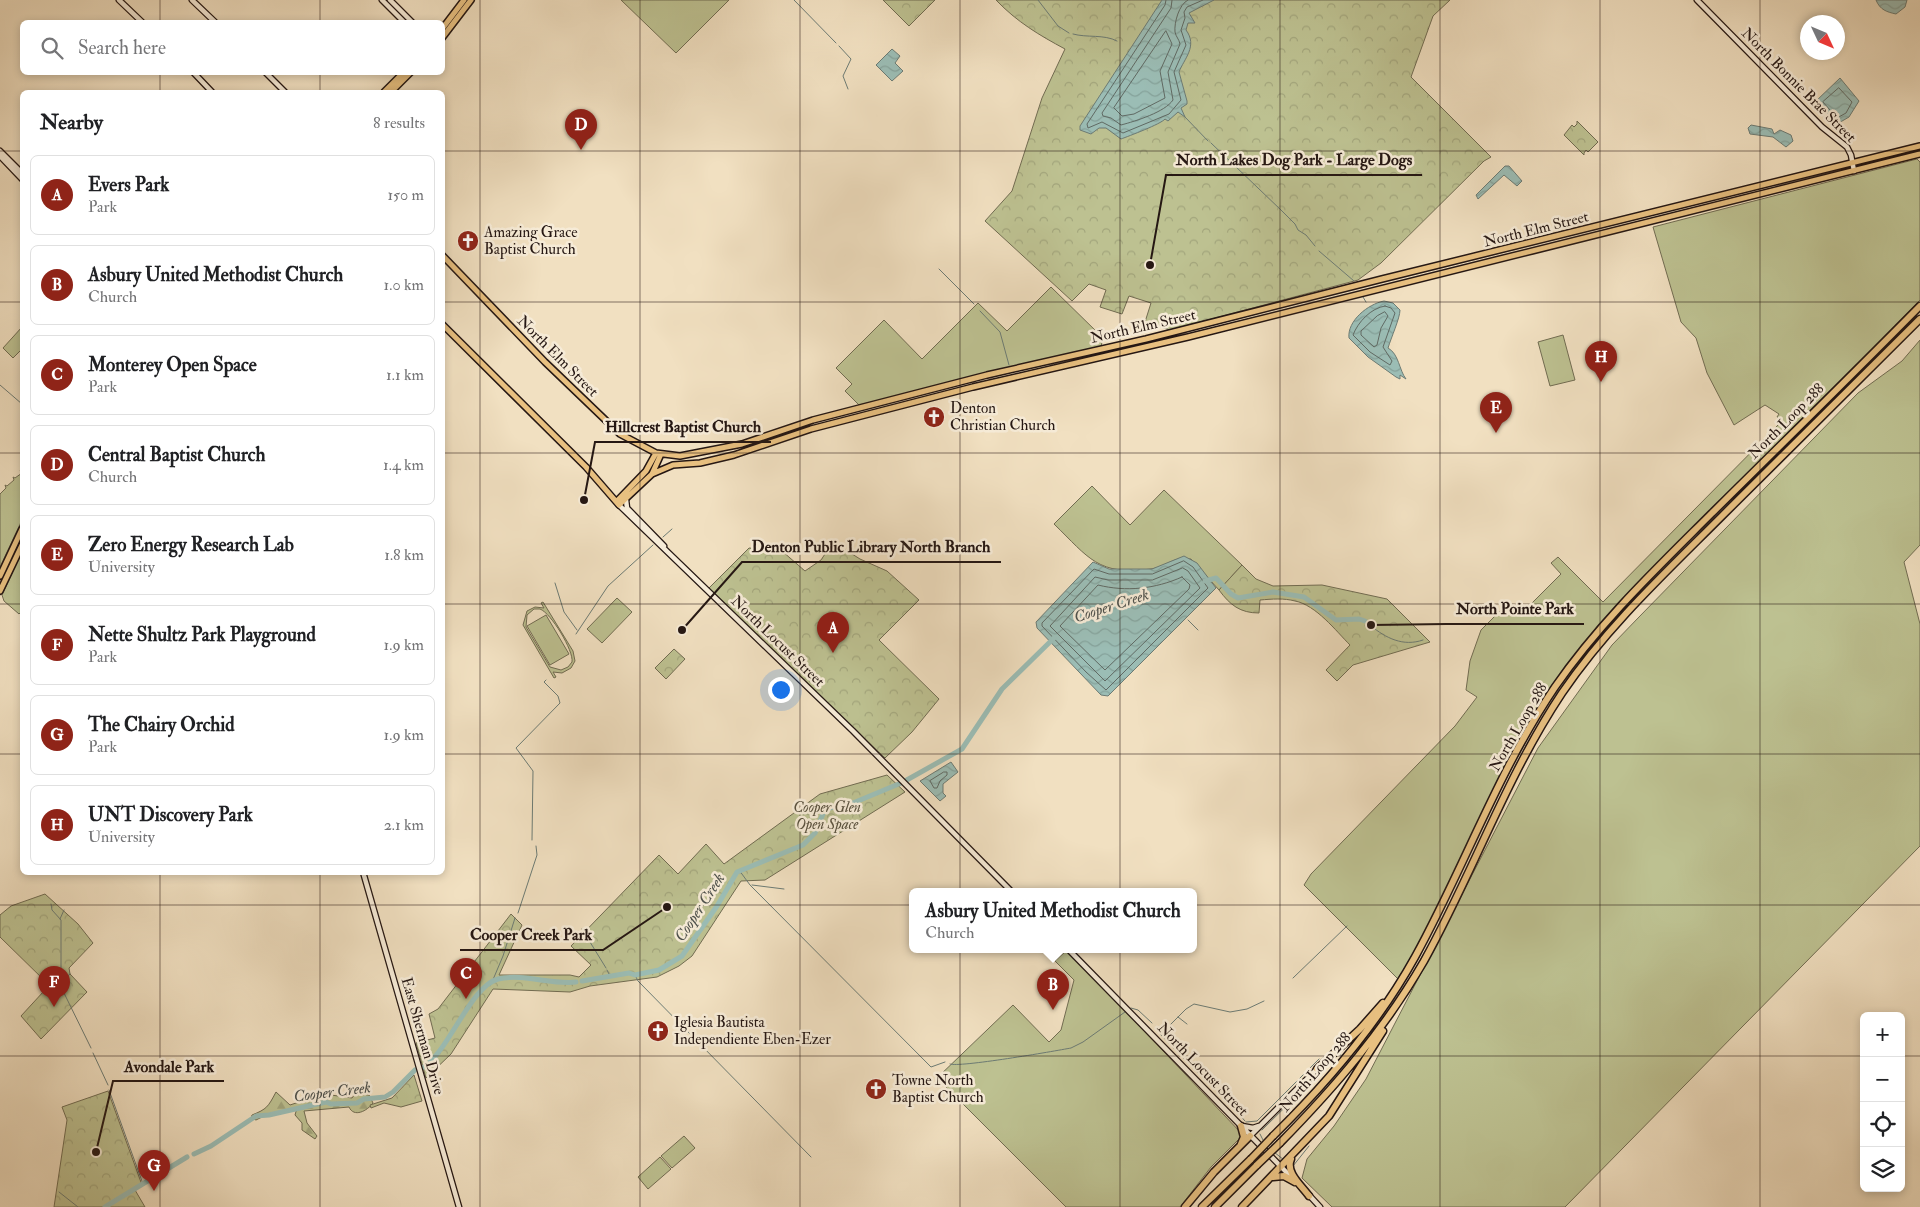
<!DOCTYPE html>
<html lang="en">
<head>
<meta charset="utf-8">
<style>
  body { margin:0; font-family:"IM FELL Double Pica",serif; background:#f2f2f2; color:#202124 }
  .controls { position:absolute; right:15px; bottom:15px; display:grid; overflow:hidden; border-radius:8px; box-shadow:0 2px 8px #0003 }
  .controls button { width:45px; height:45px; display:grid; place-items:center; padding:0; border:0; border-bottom:1px solid #e0e0e0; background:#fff; color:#202124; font:25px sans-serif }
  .compass { position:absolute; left:1800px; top:15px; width:45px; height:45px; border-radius:50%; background:#fff; box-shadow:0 2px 8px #0003; rotate:134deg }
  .you { position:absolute; left:780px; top:689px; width:18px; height:18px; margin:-12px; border:4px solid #fff; border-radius:50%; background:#1a73e8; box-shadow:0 0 0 8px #1a73e833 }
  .badge { display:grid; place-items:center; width:32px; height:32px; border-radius:50%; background:#8f2418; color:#fff; font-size:16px; font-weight:700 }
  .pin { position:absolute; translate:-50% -41px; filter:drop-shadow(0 1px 2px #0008) }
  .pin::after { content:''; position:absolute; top:26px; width:18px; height:15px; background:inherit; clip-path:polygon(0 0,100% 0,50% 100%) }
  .popup { position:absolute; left:909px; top:888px; width:288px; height:65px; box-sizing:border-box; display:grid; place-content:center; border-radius:8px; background:#fff; filter:drop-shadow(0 1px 4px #0005); font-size:16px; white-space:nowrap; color:#757577 }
  .popup b { font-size:19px; color:#202124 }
  .popup::after { content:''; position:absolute; left:50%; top:100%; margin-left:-10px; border:10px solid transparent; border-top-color:#fff }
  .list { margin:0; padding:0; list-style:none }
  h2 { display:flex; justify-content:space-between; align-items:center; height:65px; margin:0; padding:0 20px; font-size:21px }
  h2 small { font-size:16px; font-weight:400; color:#757577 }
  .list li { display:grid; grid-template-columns:32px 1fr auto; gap:15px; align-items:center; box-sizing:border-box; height:80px; margin:0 10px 10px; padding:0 10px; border:1px solid #e0e0e0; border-radius:8px }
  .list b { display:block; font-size:19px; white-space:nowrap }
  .list p { margin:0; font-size:16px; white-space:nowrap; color:#757577 }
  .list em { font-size:16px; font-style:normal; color:#757577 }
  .icon { flex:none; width:28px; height:28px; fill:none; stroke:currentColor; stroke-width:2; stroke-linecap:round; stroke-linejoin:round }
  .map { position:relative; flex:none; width:1920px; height:1207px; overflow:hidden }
  .search { position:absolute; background:#fff; box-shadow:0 2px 8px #0003; left:20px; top:20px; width:425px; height:55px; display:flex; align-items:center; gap:12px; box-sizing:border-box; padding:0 18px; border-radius:8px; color:#757577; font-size:19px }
  .panel { position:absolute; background:#fff; box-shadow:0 2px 8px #0003; left:20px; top:90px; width:425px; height:785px; border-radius:8px }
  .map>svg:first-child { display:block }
  .green { fill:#bdc191; stroke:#716c52; fill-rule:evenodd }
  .forest { fill:url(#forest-firs); stroke:#716c52 }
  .park { fill:url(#park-crowns); stroke:#716c52 }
  .water { fill:url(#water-waves); stroke:#6c7b74 }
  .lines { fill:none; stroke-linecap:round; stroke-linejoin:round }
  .shore { stroke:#606a64; stroke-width:1 }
  .stream { stroke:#6c7b74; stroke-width:1 }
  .river { stroke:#9bbdb5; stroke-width:5 }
  .secondary-casing { stroke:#251713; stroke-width:7 }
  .primary-casing { stroke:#251713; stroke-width:8 }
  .highway-casing { stroke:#251713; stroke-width:9 }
  .secondary { stroke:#f6ebd7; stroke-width:4.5 }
  .primary { stroke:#e8c080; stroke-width:5 }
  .highway { stroke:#e8c080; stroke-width:6 }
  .highway-bridge-casing { stroke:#251713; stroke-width:9; stroke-linecap:butt }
  .highway-bridge { stroke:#e8c080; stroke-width:6 }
  .grid { fill:none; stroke:#251713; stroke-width:1; stroke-opacity:0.55 }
  .labels { text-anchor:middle; stroke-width:5; stroke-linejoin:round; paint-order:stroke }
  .street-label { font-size:15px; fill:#251713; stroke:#f6ebd7 }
  .poi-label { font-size:15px; fill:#251713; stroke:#f6ebd7; text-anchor:start }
  .park-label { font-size:15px; font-style:italic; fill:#5a523f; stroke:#f6ebd7 }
  .water-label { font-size:16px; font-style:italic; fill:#4e514c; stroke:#f6ebd7 }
  .leader { fill:none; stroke:#251713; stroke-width:2 }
  .callout-dot { fill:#251713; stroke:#f6ebd7; stroke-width:2 }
  .callout-label { font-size:16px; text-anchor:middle; font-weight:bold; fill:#251713; stroke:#f6ebd7; stroke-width:5; stroke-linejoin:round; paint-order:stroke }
</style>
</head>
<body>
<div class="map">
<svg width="1920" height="1207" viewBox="0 0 1920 1207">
  <defs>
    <pattern id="forest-firs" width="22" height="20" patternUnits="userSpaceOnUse" patternTransform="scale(1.25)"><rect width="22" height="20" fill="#bdc191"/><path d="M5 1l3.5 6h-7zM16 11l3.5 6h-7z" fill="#a2a57c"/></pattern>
    <pattern id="park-crowns" width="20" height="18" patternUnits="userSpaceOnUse" patternTransform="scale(1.25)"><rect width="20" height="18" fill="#bdc191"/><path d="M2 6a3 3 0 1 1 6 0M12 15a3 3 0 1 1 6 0" fill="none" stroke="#a2a57c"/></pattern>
    <pattern id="water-waves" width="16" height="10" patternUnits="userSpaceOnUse" patternTransform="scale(1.25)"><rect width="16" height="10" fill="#9bbdb5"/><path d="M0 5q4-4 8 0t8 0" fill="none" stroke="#85a29b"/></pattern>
  </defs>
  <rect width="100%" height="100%" fill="#f1e0c1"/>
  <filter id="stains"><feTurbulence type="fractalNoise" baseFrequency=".004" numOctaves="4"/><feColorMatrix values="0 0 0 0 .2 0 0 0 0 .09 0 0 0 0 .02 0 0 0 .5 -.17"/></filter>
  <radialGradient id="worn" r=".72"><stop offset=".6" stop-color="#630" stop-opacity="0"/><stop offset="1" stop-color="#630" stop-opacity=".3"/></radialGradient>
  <!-- green -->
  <path class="green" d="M621,0H729L676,53Z
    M1917,159L1920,162V300C1848,375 1773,448 1699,522C1645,577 1590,630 1547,694C1487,783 1455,888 1398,979L1304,885L1311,874L1455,726L1477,697L1466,690L1470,661L1481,630L1500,611L1506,616L1525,610L1561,574L1551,563L1558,557L1603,602L1782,421L1777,417L1779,414L1765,405L1734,425L1707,373L1696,338L1681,322L1653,227Z
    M1051,287L1098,333L1102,342L1101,347L859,405L845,391L852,384L836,368L884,320L922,359L978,303L1007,331Z
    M22,327V349L13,358L3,348Z
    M1563,335L1575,380L1550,386L1538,342Z
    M1920,340V545L1904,562L1920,624V846L1565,1207H1332L1302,1178L1307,1159L1334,1126L1366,1079L1538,748L1612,645L1639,617L1858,393L1902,361Z
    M22,468V520L0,567V494L6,488L5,485L7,486L14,480L13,477L15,478L22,473L20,471Z
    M1092,486L1130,525L1164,490L1242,565L1219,590L1191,559C1171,556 1168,567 1151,569C1098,576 1089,558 1054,524Z
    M22,551V611L19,614L4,601L2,595Z
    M617,598L632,612L602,643L587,629Z
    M543,602L573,651L575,661L571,668L562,673L553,672L556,677L554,678L523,625L527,611L535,607L544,608L541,603ZM540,609C551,613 574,651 572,662L568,667L561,670L550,667L526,627L527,615L534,609Z
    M546,615L569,654L550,665L527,626Z
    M1067,950L1243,1135L1211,1167L1180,1207H1066L937,1078L1013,1005L1049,1042L1061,1030L1074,980L1055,961Z
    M684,1136L695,1148L672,1168L661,1156Z
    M660,1157L671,1169L648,1189L638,1177Z"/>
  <!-- forest -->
  <path class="forest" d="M276,1092L290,1105L311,1098L316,1099L324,1094L352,1098L355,1094L369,1095L373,1103C367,1111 354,1118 349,1107L304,1111L307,1123L317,1136L315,1139L302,1130V1123L295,1115L297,1108L268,1114L256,1120L251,1118L252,1115C267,1109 268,1107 276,1092Z"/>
  <!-- park -->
  <path class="park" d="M883,0H935L909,26Z
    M996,0H1450L1433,16L1411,77L1491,157L1484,161L1381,263L1358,280L1170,330L1145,322L1151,303L1129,296L1122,314L1100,307L1106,290L1089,284L1072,301L985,221L1012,191L1042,98L1065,49C1039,35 1017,22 996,0Z
    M1577,121L1598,142L1588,152L1586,150L1584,153V155L1564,135L1572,125L1574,127L1577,124Z
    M833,542L860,559L887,571L919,600L879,640L939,699L912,732L885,758L708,589L749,548L782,551L805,571L821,560Z
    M1242,565L1256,579L1273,586L1322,585L1387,599L1430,642L1353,665L1337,681L1326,670L1350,645C1336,631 1316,605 1295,601C1284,598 1272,599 1260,600L1259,613C1240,613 1230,605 1219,590Z
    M674,649L685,659L666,679L655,668Z
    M887,775L905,792L765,880L741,881L692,956L679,966L657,977L590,986L570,992L493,989L451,1054L426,1078L416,1043L435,1038L429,1014L438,1009L511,914L522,925L499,975H570L579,977L591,965L571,946L659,855L678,874L706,844L724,864L820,794Z
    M45,894L78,924L93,943L69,968L70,974L87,992L41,1039L21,1016L44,991L46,982L0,937V915L11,906Z
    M414,1075L422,1101L401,1107L384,1103L371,1108L370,1105L392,1098Z
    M108,1091L142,1185L135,1190L145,1207H54L67,1120L62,1107Z"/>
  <!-- water -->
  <path class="water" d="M1162,0H1214L1189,13L1195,23H1188L1186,30C1198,46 1184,59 1179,72L1187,101V104L1181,108L1185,117L1178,112L1168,121L1165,119C1161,124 1129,136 1121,139L1106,128H1099L1091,134L1080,130V126Z
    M1876,0H1907L1905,7L1896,14C1887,12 1880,10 1876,0Z
    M892,49L900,56L895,63L903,71L892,81L876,65Z
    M1840,78L1859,101L1849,117L1837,124L1815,102Z
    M1751,125L1772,129L1774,134L1780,130L1791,135L1793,141L1786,147L1773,137L1750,134L1748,128Z
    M1505,166H1509L1522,181L1517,186L1504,175L1478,199L1476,195Z
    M1384,301L1393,303L1400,310C1400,318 1391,338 1388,348C1399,354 1399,370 1406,379L1400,375V379L1396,377L1368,357L1349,338C1347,321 1368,304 1384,301Z
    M1184,556L1197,563L1216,588L1108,696L1101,695L1037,628L1036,622L1093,562L1109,569H1152Z
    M951,762L958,772L943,784V793L946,796L940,801L920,781Z"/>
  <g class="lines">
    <!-- shore -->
    <path class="shore" d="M1166,0L1165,5L1087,124L1088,128L1102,122L1123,133L1169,114L1181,100L1174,72L1186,45L1181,30L1185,18L1184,12L1187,7L1203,0
      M1172,0L1171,8L1102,113L1103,116L1111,118L1121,125C1136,121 1165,112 1173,100L1168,72L1180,44C1179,39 1176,37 1175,32C1174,23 1179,4 1188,0
      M1166,31L1172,44L1160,71L1165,98L1134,114L1122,116L1114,108Z
      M1839,88L1852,102L1846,113L1837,118L1823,102Z
      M1385,306L1391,308L1395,313L1383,347L1392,361L1390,365L1370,352L1353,335C1358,322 1371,308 1385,306Z
      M1385,312L1388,316L1381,328L1377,345L1374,347L1361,335V331L1377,316Z
      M1184,561L1193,567L1208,588L1106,690L1086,672L1042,626V623L1094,569L1109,574H1152Z
      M1183,568L1188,571L1200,588L1105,681L1050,626L1095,577L1108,580H1152Z
      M1182,577L1190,585L1189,589L1105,670L1060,626L1098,585C1126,592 1155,589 1182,577Z
      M944,772H947V775L940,781L937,788H934L930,781Z"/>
    <!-- stream -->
    <path class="stream" d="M794,0L836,43
      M1038,0L1058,26L1069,33
      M1073,34C1087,38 1104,34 1117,41
      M839,46L851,59L843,76L848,89
      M1185,117L1208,141
      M1211,143L1282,211L1295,224L1298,230L1306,235L1315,246
      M1319,251L1354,281
      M939,269L974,304
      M1363,297L1366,302
      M980,311L1000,332L1009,365
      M0,385L22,404
      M663,537L672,529
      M555,583L564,612L577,630
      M1188,620L1198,630
      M1371,626C1386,638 1403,647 1423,640
      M576,634L608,586L653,545
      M532,840L533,771L516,748L560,703L558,696L544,682L546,680
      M739,870L750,885L931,1067L945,1062
      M752,885L784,889
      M51,904L52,910L61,920V974L64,993L91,1048
      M518,913L537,855L536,846
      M60,919L64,910
      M582,929L606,968
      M607,970L610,976
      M635,975L638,981L811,1157
      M1293,978L1347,926
      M63,980L70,974
      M492,982L503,956L515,918
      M1131,1008L1138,1010L1152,1023
      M1178,1017L1187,1024
      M1167,1028L1186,1009L1194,1004L1230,1012L1247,1009L1264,1001
      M1160,1034L1201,1076
      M93,1053L108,1085
      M950,1064C958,1068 1055,1051 1071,1048L1083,1042L1125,1012
      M1214,1086L1245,1121
      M109,1090L143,1184
      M1246,1122L1257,1121L1319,1059
      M1262,1130L1338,1055H1341
      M1260,1134L1264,1142
      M1274,1152L1284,1160
      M1293,1166L1309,1146
      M59,1192L78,1207"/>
    <!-- river -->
    <path class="river" d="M1205,581L1216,578L1231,594L1238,598L1273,592L1304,597L1336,620L1359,619L1365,621
      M905,781L962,749L1002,689L1054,638
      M582,981L629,973L635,975L659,970L682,956L717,906L737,872L803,845L815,833L825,809L853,803L901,783
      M424,1067C449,1050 471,986 498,979C523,973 551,985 576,982
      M194,1154L211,1146L256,1116L269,1115L326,1102L331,1104L357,1103L364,1099L385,1097L393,1092L415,1070
      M105,1207L187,1157"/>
    <!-- secondary casing -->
    <g class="secondary-casing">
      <path id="secondary" d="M119,0L142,22
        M192,0L215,22
        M382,0L404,22
        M390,0L412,22
        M1697,0L1822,127L1847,147L1851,155L1854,171
        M193,72L212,92
        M265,72L285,92
        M0,151L22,173
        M0,156L22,179
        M626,500L627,508L664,546
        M619,505L853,731L1011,891
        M363,872L459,1207
        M1068,949L1293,1179
        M1242,1126L1253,1128L1259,1126
        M1250,1136L1317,1069
        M1309,1195L1320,1207"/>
    </g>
    <!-- primary casing -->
    <g class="primary-casing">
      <path id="primary" d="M442,29L464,0
        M442,38L471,0
        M384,92L404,72
        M391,92L411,72
        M442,255L545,362L620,434L656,453L680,456L742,444L813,420L987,375L1146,339L1382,279L1920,146
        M442,324L586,467L619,505L652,474L661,454
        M652,474L673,465L700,463L734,455L811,429L973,387L1188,337L1920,154
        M617,501L646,471L656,453
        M0,576L22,529
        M0,591L22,545"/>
    </g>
    <!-- highway casing -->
    <g class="highway-casing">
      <path id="highway" d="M1317,1069L1360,1029L1383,1003
        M1273,1136C1328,1082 1378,1024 1415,957C1464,868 1498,771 1555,687C1600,622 1657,568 1712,513C1782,444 1851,376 1920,306
        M1280,1143C1335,1087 1385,1029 1424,961C1473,873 1506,777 1562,693C1607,627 1665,573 1721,517C1788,451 1854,385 1920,319
        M1241,1144L1244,1137L1241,1126
        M1291,1159C1285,1172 1301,1185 1309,1196
        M1273,1177L1284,1176L1295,1182
        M1185,1207L1214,1172L1250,1136
        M1202,1207L1251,1159
        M1215,1207L1257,1165
        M1242,1207L1329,1116L1383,1031"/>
    </g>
    <!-- secondary -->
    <use href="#secondary" class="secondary"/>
    <!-- primary -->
    <use href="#primary" class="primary"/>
    <!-- highway -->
    <use href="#highway" class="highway"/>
    <!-- highway-bridge casing -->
    <g class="highway-bridge-casing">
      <path id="highway-bridge" d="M1251,1159L1273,1136
        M1257,1165L1280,1143"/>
    </g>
    <!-- highway-bridge -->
    <use href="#highway-bridge" class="highway-bridge"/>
  </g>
  <!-- grid -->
  <path class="grid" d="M160,0V22M320,0V22M480,0V1207M640,0V1207M800,0V1207M960,0V1207M1120,0V1207M1280,0V1207M1440,0V1207M1600,0V1207M1760,0V1207M160,72V92M320,72V92M0,151H22M442,151H1920M0,302H22M442,302H1920M0,453H22M442,453H1920M0,604H22M442,604H1920M0,754H22M442,754H1920M160,872V1207M320,872V1207M0,905H1920M0,1056H1864M1901,1056H1920"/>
  <!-- icons -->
  <defs>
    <g id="church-disc" transform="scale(1.125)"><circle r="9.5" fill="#8f2418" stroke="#f6ebd7"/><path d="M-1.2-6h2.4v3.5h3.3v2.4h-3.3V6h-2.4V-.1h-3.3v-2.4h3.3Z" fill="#fff"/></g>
  </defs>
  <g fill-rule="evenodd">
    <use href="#church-disc" x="468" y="241"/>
    <use href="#church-disc" x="934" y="417"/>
    <use href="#church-disc" x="658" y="1031"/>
    <use href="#church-disc" x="876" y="1089"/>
  </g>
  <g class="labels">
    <!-- street labels -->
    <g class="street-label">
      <text transform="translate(1799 85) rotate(45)" y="5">North Bonnie Brae Street</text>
      <text transform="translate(1536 229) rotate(-14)" y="5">North Elm Street</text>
      <text transform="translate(1143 326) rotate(-13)" y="5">North Elm Street</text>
      <text transform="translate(558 356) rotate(45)" y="5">North Elm Street</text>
      <text transform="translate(1786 421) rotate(-45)" y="5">North Loop 288</text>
      <text transform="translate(778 641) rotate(44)" y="5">North Locust Street</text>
      <text transform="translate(1518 727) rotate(-60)" y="5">North Loop 288</text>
      <text transform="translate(423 1036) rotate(74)" y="5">East Sherman Drive</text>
      <text transform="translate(1203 1069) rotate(46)" y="5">North Locust Street</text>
      <text transform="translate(1315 1072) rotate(-49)" y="5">North Loop 288</text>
    </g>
    <!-- poi labels -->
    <g class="poi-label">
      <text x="484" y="237">Amazing Grace<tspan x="484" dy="17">Baptist Church</tspan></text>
      <text x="950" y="413">Denton<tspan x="950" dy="17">Christian Church</tspan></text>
      <text x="674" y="1027">Iglesia Bautista<tspan x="674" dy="17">Independiente Eben-Ezer</tspan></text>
      <text x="892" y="1085">Towne North<tspan x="892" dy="17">Baptist Church</tspan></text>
    </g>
    <!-- park labels -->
    <g class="park-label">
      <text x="827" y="812">Cooper Glen<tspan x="827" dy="17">Open Space</tspan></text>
    </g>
    <!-- water labels -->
    <g class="water-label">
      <text transform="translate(1111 605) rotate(-18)" y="6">Cooper Creek</text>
      <text transform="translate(699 907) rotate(-57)" y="6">Cooper Creek</text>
      <text transform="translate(332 1091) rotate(-7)" y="6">Cooper Creek</text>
    </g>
  </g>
  <!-- callouts -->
  <path class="leader" d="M1150 265L1166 175H1422M584 500L595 442H771M682 630L742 562H1001M1371 625L1446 624H1584M667 907L603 950H460M96 1152L113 1081H224"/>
  <g class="callout-dot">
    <circle cx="1150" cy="265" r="5"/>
    <circle cx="584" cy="500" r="5"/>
    <circle cx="682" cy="630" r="5"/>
    <circle cx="1371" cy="625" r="5"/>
    <circle cx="667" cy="907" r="5"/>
    <circle cx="96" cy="1152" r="5"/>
  </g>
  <g class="callout-label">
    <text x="1294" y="165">North Lakes Dog Park - Large Dogs</text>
    <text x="683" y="432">Hillcrest Baptist Church</text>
    <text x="871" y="552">Denton Public Library North Branch</text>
    <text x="1515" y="614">North Pointe Park</text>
    <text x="531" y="940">Cooper Creek Park</text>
    <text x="169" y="1072">Avondale Park</text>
  </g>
  <rect width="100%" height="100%" filter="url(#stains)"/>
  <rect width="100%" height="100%" fill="url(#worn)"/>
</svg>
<div class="controls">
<button>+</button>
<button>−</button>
<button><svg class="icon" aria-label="locate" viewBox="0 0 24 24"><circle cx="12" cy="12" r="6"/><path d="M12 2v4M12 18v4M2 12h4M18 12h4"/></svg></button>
<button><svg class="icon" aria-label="layers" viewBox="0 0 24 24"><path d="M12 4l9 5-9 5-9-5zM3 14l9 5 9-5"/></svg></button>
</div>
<svg class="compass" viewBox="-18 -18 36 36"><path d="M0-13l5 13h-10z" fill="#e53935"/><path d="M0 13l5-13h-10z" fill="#757577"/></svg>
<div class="you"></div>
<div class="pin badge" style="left:833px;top:653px">A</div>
<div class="pin badge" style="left:1053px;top:1010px">B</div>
<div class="popup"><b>Asbury United Methodist Church</b>Church</div>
<div class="pin badge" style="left:466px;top:999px">C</div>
<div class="pin badge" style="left:581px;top:150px">D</div>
<div class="pin badge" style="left:1496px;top:433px">E</div>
<div class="pin badge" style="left:54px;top:1007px">F</div>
<div class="pin badge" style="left:154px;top:1191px">G</div>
<div class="pin badge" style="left:1601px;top:382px">H</div>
<div class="search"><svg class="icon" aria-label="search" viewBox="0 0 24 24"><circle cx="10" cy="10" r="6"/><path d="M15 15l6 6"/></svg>Search here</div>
<section class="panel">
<h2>Nearby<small>8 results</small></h2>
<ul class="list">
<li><span class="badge">A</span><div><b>Evers Park</b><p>Park</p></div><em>150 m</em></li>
<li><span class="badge">B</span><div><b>Asbury United Methodist Church</b><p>Church</p></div><em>1.0 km</em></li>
<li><span class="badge">C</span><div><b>Monterey Open Space</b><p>Park</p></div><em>1.1 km</em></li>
<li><span class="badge">D</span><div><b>Central Baptist Church</b><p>Church</p></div><em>1.4 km</em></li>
<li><span class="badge">E</span><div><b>Zero Energy Research Lab</b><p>University</p></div><em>1.8 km</em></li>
<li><span class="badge">F</span><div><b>Nette Shultz Park Playground</b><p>Park</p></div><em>1.9 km</em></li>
<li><span class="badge">G</span><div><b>The Chairy Orchid</b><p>Park</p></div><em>1.9 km</em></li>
<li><span class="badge">H</span><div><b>UNT Discovery Park</b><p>University</p></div><em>2.1 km</em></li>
</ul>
</section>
</div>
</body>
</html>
